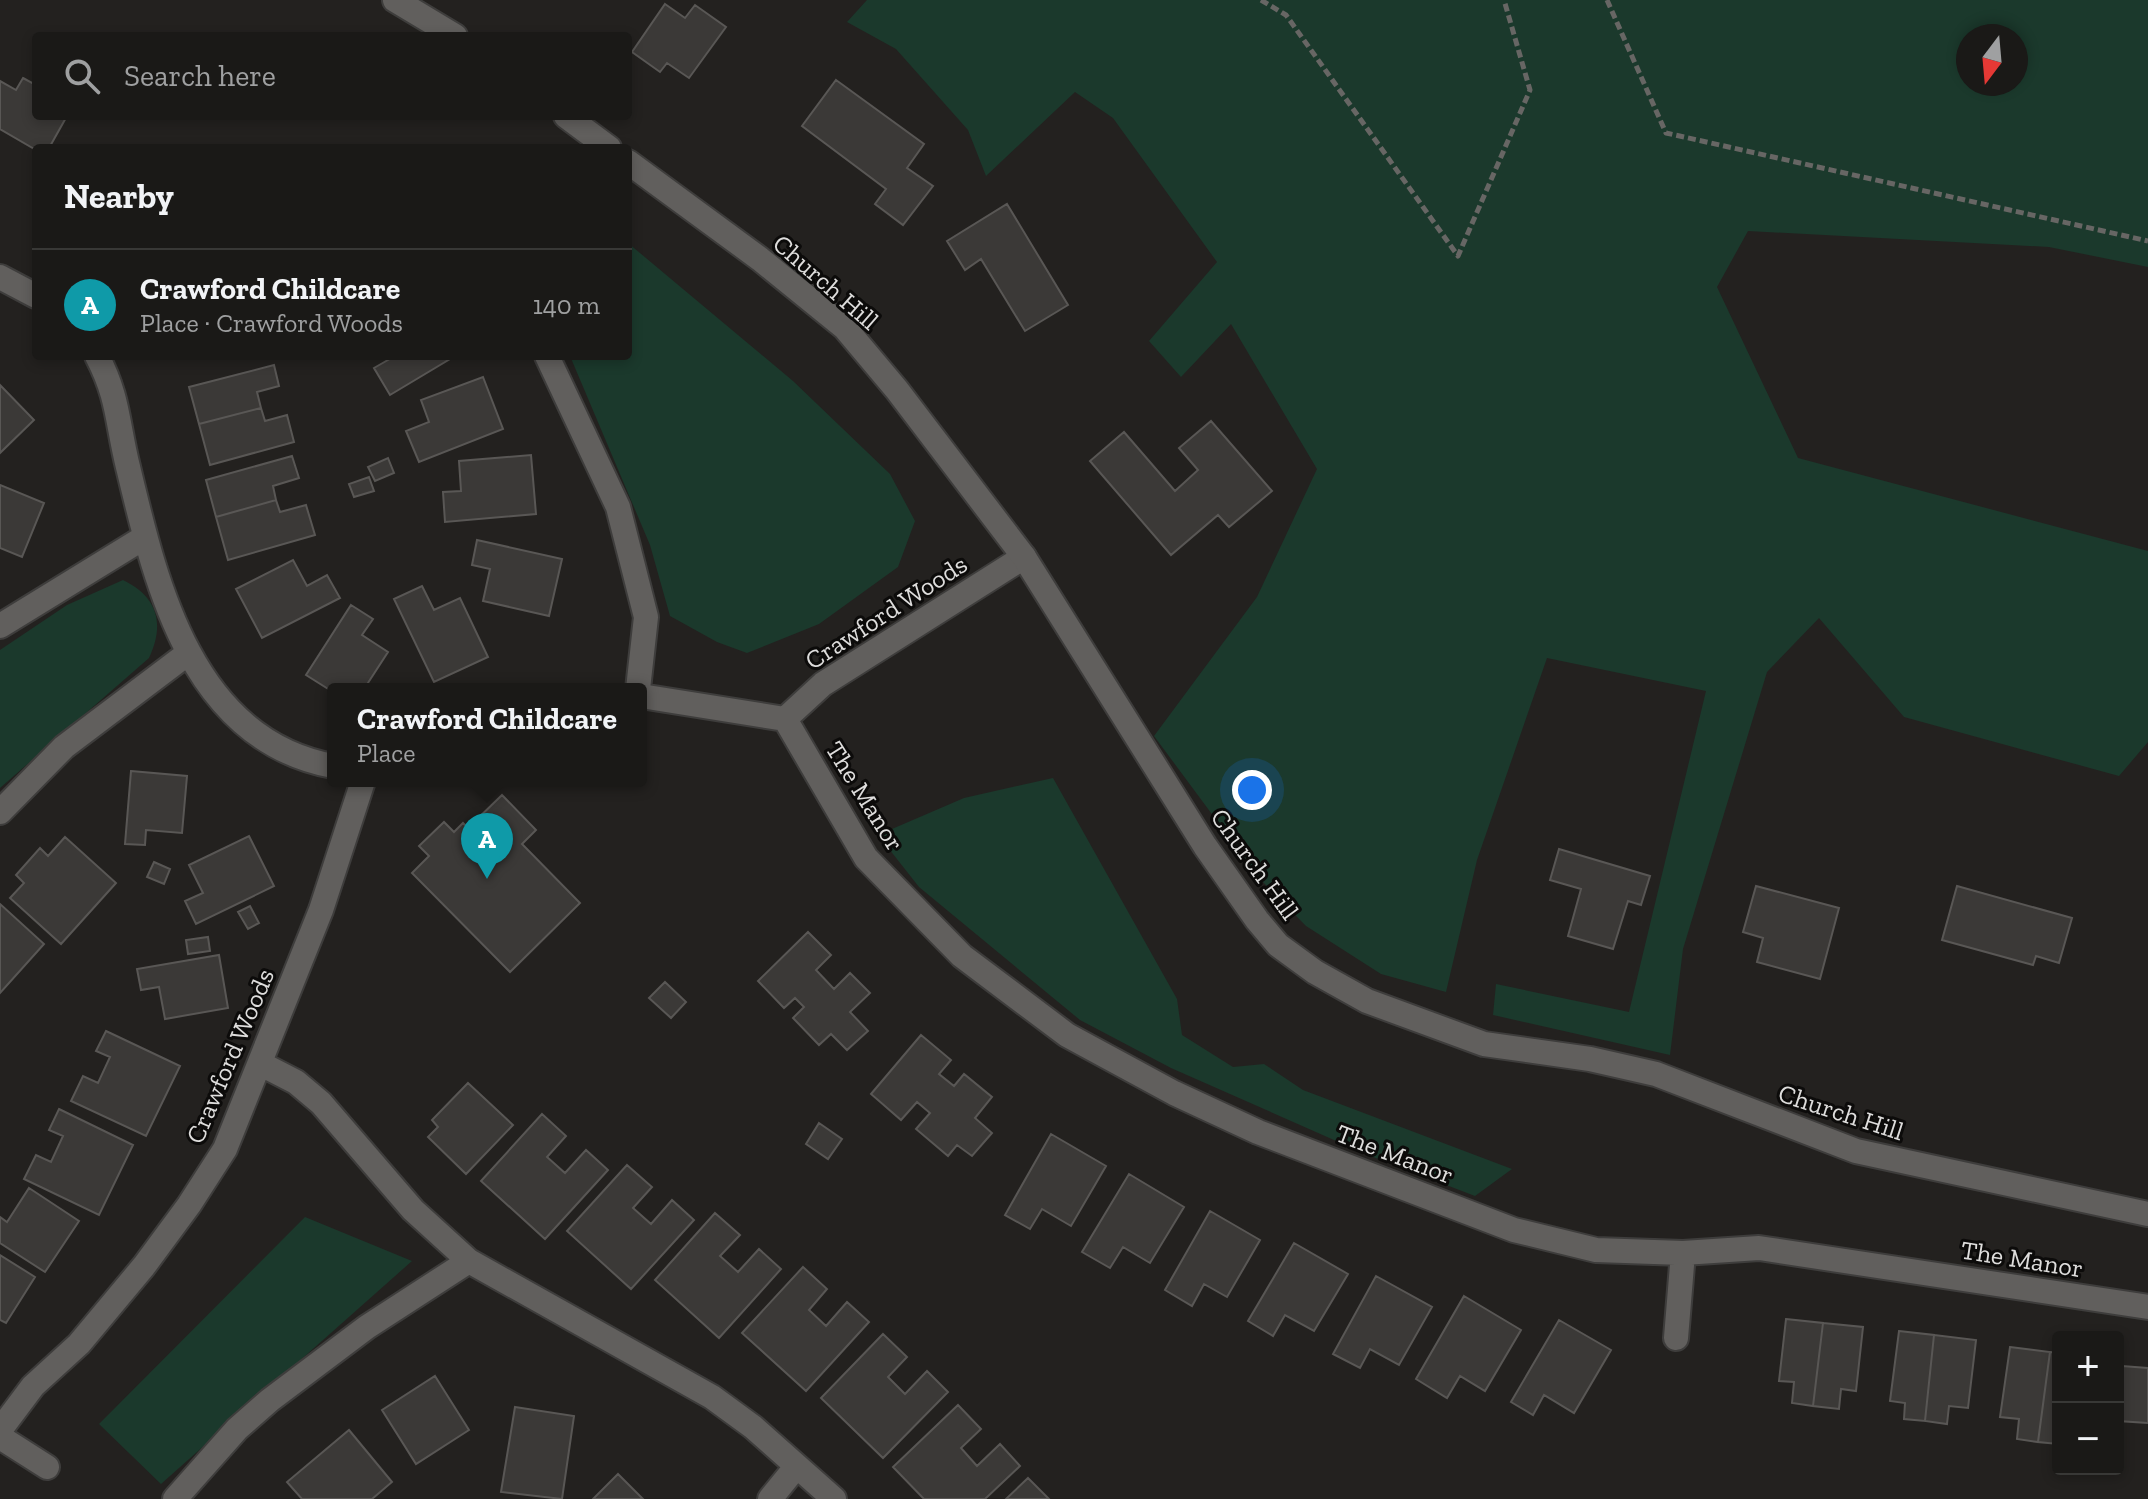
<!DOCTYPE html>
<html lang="en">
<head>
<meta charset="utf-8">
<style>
  body { margin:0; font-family:"Zilla Slab",serif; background:#272624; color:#f1f3f6 }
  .controls { position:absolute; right:24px; bottom:24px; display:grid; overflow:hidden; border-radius:8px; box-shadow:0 4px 12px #0003 }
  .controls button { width:72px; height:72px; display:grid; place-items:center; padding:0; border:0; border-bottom:2px solid #383836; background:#1a1917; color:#f1f3f6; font:40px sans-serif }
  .compass { position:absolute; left:1956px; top:24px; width:72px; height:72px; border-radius:50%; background:#1a1917; box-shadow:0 4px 12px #0003; rotate:196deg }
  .you { position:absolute; left:1252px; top:790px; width:28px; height:28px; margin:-20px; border:6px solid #fff; border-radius:50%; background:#1a73e8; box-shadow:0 0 0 12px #1a73e833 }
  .badge { display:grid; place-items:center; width:52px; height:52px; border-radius:50%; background:#82d04f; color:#fff; font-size:26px; font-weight:700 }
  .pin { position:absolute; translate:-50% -66px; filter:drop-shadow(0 2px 4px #0008) }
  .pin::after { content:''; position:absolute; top:42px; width:28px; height:24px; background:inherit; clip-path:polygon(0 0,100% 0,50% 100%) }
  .popup { position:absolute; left:327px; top:683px; width:320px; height:104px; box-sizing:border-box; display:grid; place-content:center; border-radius:8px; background:#1a1917; filter:drop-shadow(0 2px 6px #0005); font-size:26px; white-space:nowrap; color:#9fa0a1 }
  .popup b { font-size:30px; color:#f1f3f6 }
  .popup::after { content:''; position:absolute; left:50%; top:100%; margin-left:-16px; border:16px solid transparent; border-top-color:#1a1917 }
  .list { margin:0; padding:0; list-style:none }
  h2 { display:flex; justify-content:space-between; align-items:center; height:104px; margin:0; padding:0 32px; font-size:34px }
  h2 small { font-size:26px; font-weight:400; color:#9fa0a1 }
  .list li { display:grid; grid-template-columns:52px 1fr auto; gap:24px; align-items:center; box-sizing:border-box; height:112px; padding:0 32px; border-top:2px solid #383836 }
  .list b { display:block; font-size:30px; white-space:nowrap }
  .list p { margin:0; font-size:26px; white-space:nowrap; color:#9fa0a1 }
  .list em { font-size:26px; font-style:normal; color:#9fa0a1 }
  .icon { flex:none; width:44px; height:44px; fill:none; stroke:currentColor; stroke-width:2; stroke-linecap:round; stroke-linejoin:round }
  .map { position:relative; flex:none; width:2148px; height:1499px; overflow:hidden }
  .search { position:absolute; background:#1a1917; box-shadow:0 4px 12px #0003; left:32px; top:32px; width:600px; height:88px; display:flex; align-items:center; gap:20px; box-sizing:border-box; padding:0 28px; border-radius:8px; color:#9fa0a1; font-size:30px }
  .panel { position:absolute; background:#1a1917; box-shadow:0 4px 12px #0003; left:32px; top:144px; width:600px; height:216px; border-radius:8px }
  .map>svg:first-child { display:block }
  .green { fill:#1b392c; fill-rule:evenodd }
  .building { fill:#3b3937; stroke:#595755; stroke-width:2 }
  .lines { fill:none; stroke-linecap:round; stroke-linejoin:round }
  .street-casing { stroke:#3e3d3c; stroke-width:28 }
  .secondary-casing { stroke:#3e3d3c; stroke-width:28 }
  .path { stroke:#676664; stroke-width:5; stroke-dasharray:8 4; stroke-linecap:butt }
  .street { stroke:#615f5d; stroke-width:24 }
  .secondary { stroke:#615f5d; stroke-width:24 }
  .labels { text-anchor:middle; stroke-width:6; stroke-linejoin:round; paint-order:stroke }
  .street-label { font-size:26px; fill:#dedddc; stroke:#0c0b0a }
</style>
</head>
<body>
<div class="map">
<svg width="2148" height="1499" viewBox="0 0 2148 1499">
  <rect width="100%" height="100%" fill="#23211f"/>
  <!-- green -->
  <path class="green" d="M867,0H2148V267L2049,247L1748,231L1717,287L1798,458L2148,551V742L2119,776L1904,717L1819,618L1767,672L1683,949L1670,1055L1493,1015L1496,984L1629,1012L1706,691L1547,658L1477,860L1446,992L1381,974L1306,926L1260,879L1154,736L1257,597L1317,469L1231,324L1181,377L1149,341L1217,262L1113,118L1075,92L986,176L968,130L896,49L847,22ZM2016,36V84H1968V36Z
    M628,243L793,381L890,474L915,521L898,567L819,624L747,653L717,642L670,616L650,545L570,356H628Z
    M123,580C158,597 165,624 149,658L0,788V650L67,605Z
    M1053,778L1177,999L1182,1035L1233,1067L1264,1064L1303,1090L1512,1169L1475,1196L1368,1155L1171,1068L1080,1020L919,887L878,835L964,798Z
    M305,1217L412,1261L161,1484L99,1424Z"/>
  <!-- building -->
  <path class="building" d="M665,4L685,18L695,5L726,27L689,78L667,63L660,72L632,52Z
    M23,78L36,85V116H67L49,148L36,150L0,129V81L16,90Z
    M836,80L924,144L907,168L933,186L903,225L875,204L886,189L802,126Z
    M1007,204L1068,305L1025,331L981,259L965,270L947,241Z
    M395,356H455L390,395L374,368Z
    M274,365L279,386L257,392L261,408L199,424L189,387Z
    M483,377L503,429L419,462L406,431L429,422L421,400Z
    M0,385L34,420L0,453Z
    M261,408L265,421L287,415L294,442L210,465L199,424Z
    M1211,421L1272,491L1229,527L1218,515L1171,555L1090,461L1124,432L1175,491L1198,470L1179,448Z
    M531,455L536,514L445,522L443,492L461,491L459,461Z
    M292,456L299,478L273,486L276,500L216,517L206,480Z
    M388,458L394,473L375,481L368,467Z
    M369,477L374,491L354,497L349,484Z
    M0,485L44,503L22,557L0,548Z
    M276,500L280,512L306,505L315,535L228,560L216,517Z
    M477,540L562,559L549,616L483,601L490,569L472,565Z
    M293,560L307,586L327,575L340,598L262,638L236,589Z
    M422,586L434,610L460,598L488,657L434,682L394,599Z
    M351,605L373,619L362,635L388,652L364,689H333V692L306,675Z
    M131,771L187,776L182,833L146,830L145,845L125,844Z
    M502,795L536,830L522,844L580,903L510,972L412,873L429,856L419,846L444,822L454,832L463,823L468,828Z
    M249,836L274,886L196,924L185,901L203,893L189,865Z
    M65,837L116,883L61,944L10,898L24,883L16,875L40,848L48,856Z
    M1559,849L1650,876L1641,905L1628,901L1613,949L1568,936L1581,889L1550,880Z
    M154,862L170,869L164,884L147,877Z
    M1756,886L1839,908L1820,979L1757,962L1763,938L1743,932Z
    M1957,886L2072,918L2059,963L2036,956L2033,965L1942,940Z
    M0,904L44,944L0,993Z
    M250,906L259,923L248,929L238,912Z
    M808,932L831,955L816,970L834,989L850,973L870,993L850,1012L868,1031L847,1050L831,1034L819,1045L793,1018L804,1007L795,998L784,1008L758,981Z
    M208,937L210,951L188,954L186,940Z
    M219,955L228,1008L165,1019L159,987L141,990L137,969Z
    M665,982L686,1002L671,1018L649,998Z
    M106,1031L180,1066L146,1136L71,1101L83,1076L98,1083L110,1057L96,1051Z
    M921,1035L951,1060L939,1074L954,1086L964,1074L992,1097L975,1118L992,1133L972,1156L957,1145L948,1156L916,1129L930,1113L917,1102L901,1120L871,1094Z
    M468,1083L513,1125L466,1174L428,1137L438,1127L432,1120Z
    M59,1109L133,1145L99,1215L24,1179L36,1155L51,1162L63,1136L49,1130Z
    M542,1114L566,1136L547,1157L565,1173L586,1150L608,1170L545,1239L481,1181Z
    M819,1123L842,1139L828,1159L806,1144Z
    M1051,1134L1106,1166L1071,1226L1042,1209L1030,1229L1005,1215Z
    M627,1165L652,1187L633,1208L651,1224L672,1200L694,1220L631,1289L567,1231Z
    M1129,1174L1184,1207L1150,1263L1123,1247L1110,1268L1082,1252Z
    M29,1188L79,1221L45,1272L0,1243V1217L7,1222Z
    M1210,1211L1260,1240L1227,1297L1204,1284L1192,1306L1165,1290Z
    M715,1213L740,1235L720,1256L738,1272L759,1249L781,1269L719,1338L655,1280Z
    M1294,1243L1348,1274L1314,1331L1285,1315L1273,1336L1248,1321Z
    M0,1255L35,1277L6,1323L0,1320Z
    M803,1267L827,1289L809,1310L826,1326L847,1302L869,1322L806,1391L742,1333Z
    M1376,1276L1432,1307L1399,1365L1370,1349L1360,1368L1333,1354Z
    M1464,1296L1521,1330L1485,1391L1460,1376L1447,1398L1416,1379Z
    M1786,1319L1823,1323L1813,1406L1792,1403L1794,1382L1779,1381Z
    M1559,1320L1611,1350L1574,1413L1544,1395L1533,1415L1511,1402Z
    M1823,1323L1863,1327L1856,1391L1841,1389L1839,1409L1813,1406Z
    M1899,1331L1934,1335L1925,1421L1904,1419L1905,1403L1890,1401Z
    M883,1334L907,1357L888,1377L905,1394L927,1371L948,1392L883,1458L821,1398Z
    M1934,1335L1976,1340L1968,1408L1949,1406L1947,1424L1925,1421Z
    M2010,1347L2050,1352L2038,1442L2017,1439L2019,1419L2000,1417Z
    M2050,1352L2058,1353V1444L2038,1442Z
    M2122,1366L2148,1368V1423L2118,1421Z
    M435,1376L469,1430L416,1464L382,1410Z
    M958,1405L981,1429L961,1448L977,1466L1000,1444L1020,1466L985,1499H924L893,1467Z
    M515,1407L574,1416L562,1499L501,1492Z
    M349,1430L392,1482L372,1499H302L287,1482Z
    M618,1474L643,1499H593Z
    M1028,1478L1049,1499H1006Z"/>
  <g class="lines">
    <!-- street casing -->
    <g class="street-casing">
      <path id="street" d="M0,277L36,296
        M97,356C119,398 117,423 128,467C156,585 192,740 333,766
        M547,356L618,507L646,617L638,689
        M0,626L145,537
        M641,696L785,719L823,684L1024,557
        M785,719L866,858L962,956L1067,1035L1174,1093L1258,1132L1514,1230L1596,1250L1683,1253L1759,1248L2148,1307
        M0,812L64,747L187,654
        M261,1064L296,1082L321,1103L413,1210L469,1261L712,1397L753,1427L834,1499
        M1676,1338L1683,1253
        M0,1430L33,1386L79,1344L144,1266L189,1205L225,1149L321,910L363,781
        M0,1437L47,1467
        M175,1499L237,1429L270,1400L367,1327L469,1261
        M770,1499L796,1467"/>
    </g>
    <!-- secondary casing -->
    <g class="secondary-casing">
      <path id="secondary" d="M395,0L455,36
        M566,116L609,148
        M628,162L760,259L845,328L897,390L1024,557L1205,846L1257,920L1278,945L1315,972L1367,1001L1484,1044L1590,1059L1656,1074L1856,1151L2148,1214"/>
    </g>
    <!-- path -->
    <path class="path" d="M1261,0L1286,15L1458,256L1530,90L1504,0
      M1607,0L1666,133L2148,241"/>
    <!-- street -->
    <use href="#street" class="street"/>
    <!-- secondary -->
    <use href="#secondary" class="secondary"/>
  </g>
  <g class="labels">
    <!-- street labels -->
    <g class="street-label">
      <text transform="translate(826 282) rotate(41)" y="9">Church Hill</text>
      <text transform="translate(886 612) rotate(-33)" y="9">Crawford Woods</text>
      <text transform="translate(865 796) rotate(58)" y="9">The Manor</text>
      <text transform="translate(1255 864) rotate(54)" y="9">Church Hill</text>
      <text transform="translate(230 1056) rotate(-67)" y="9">Crawford Woods</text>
      <text transform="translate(1841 1112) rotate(18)" y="9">Church Hill</text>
      <text transform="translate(1395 1154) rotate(21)" y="9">The Manor</text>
      <text transform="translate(2022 1259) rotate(9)" y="9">The Manor</text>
    </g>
  </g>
</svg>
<div class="controls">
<button>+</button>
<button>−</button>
</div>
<svg class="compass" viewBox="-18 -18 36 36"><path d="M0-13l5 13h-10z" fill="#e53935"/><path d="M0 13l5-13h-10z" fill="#9fa0a1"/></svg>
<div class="you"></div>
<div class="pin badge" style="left:487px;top:879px;background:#0f9aa8">A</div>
<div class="popup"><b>Crawford Childcare</b>Place</div>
<div class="search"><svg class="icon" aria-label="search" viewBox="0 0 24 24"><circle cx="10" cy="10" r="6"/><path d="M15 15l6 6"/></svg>Search here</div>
<section class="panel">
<h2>Nearby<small></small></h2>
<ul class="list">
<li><span class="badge" style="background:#0f9aa8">A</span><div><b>Crawford Childcare</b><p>Place · Crawford Woods</p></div><em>140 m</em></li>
</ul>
</section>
</div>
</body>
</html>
